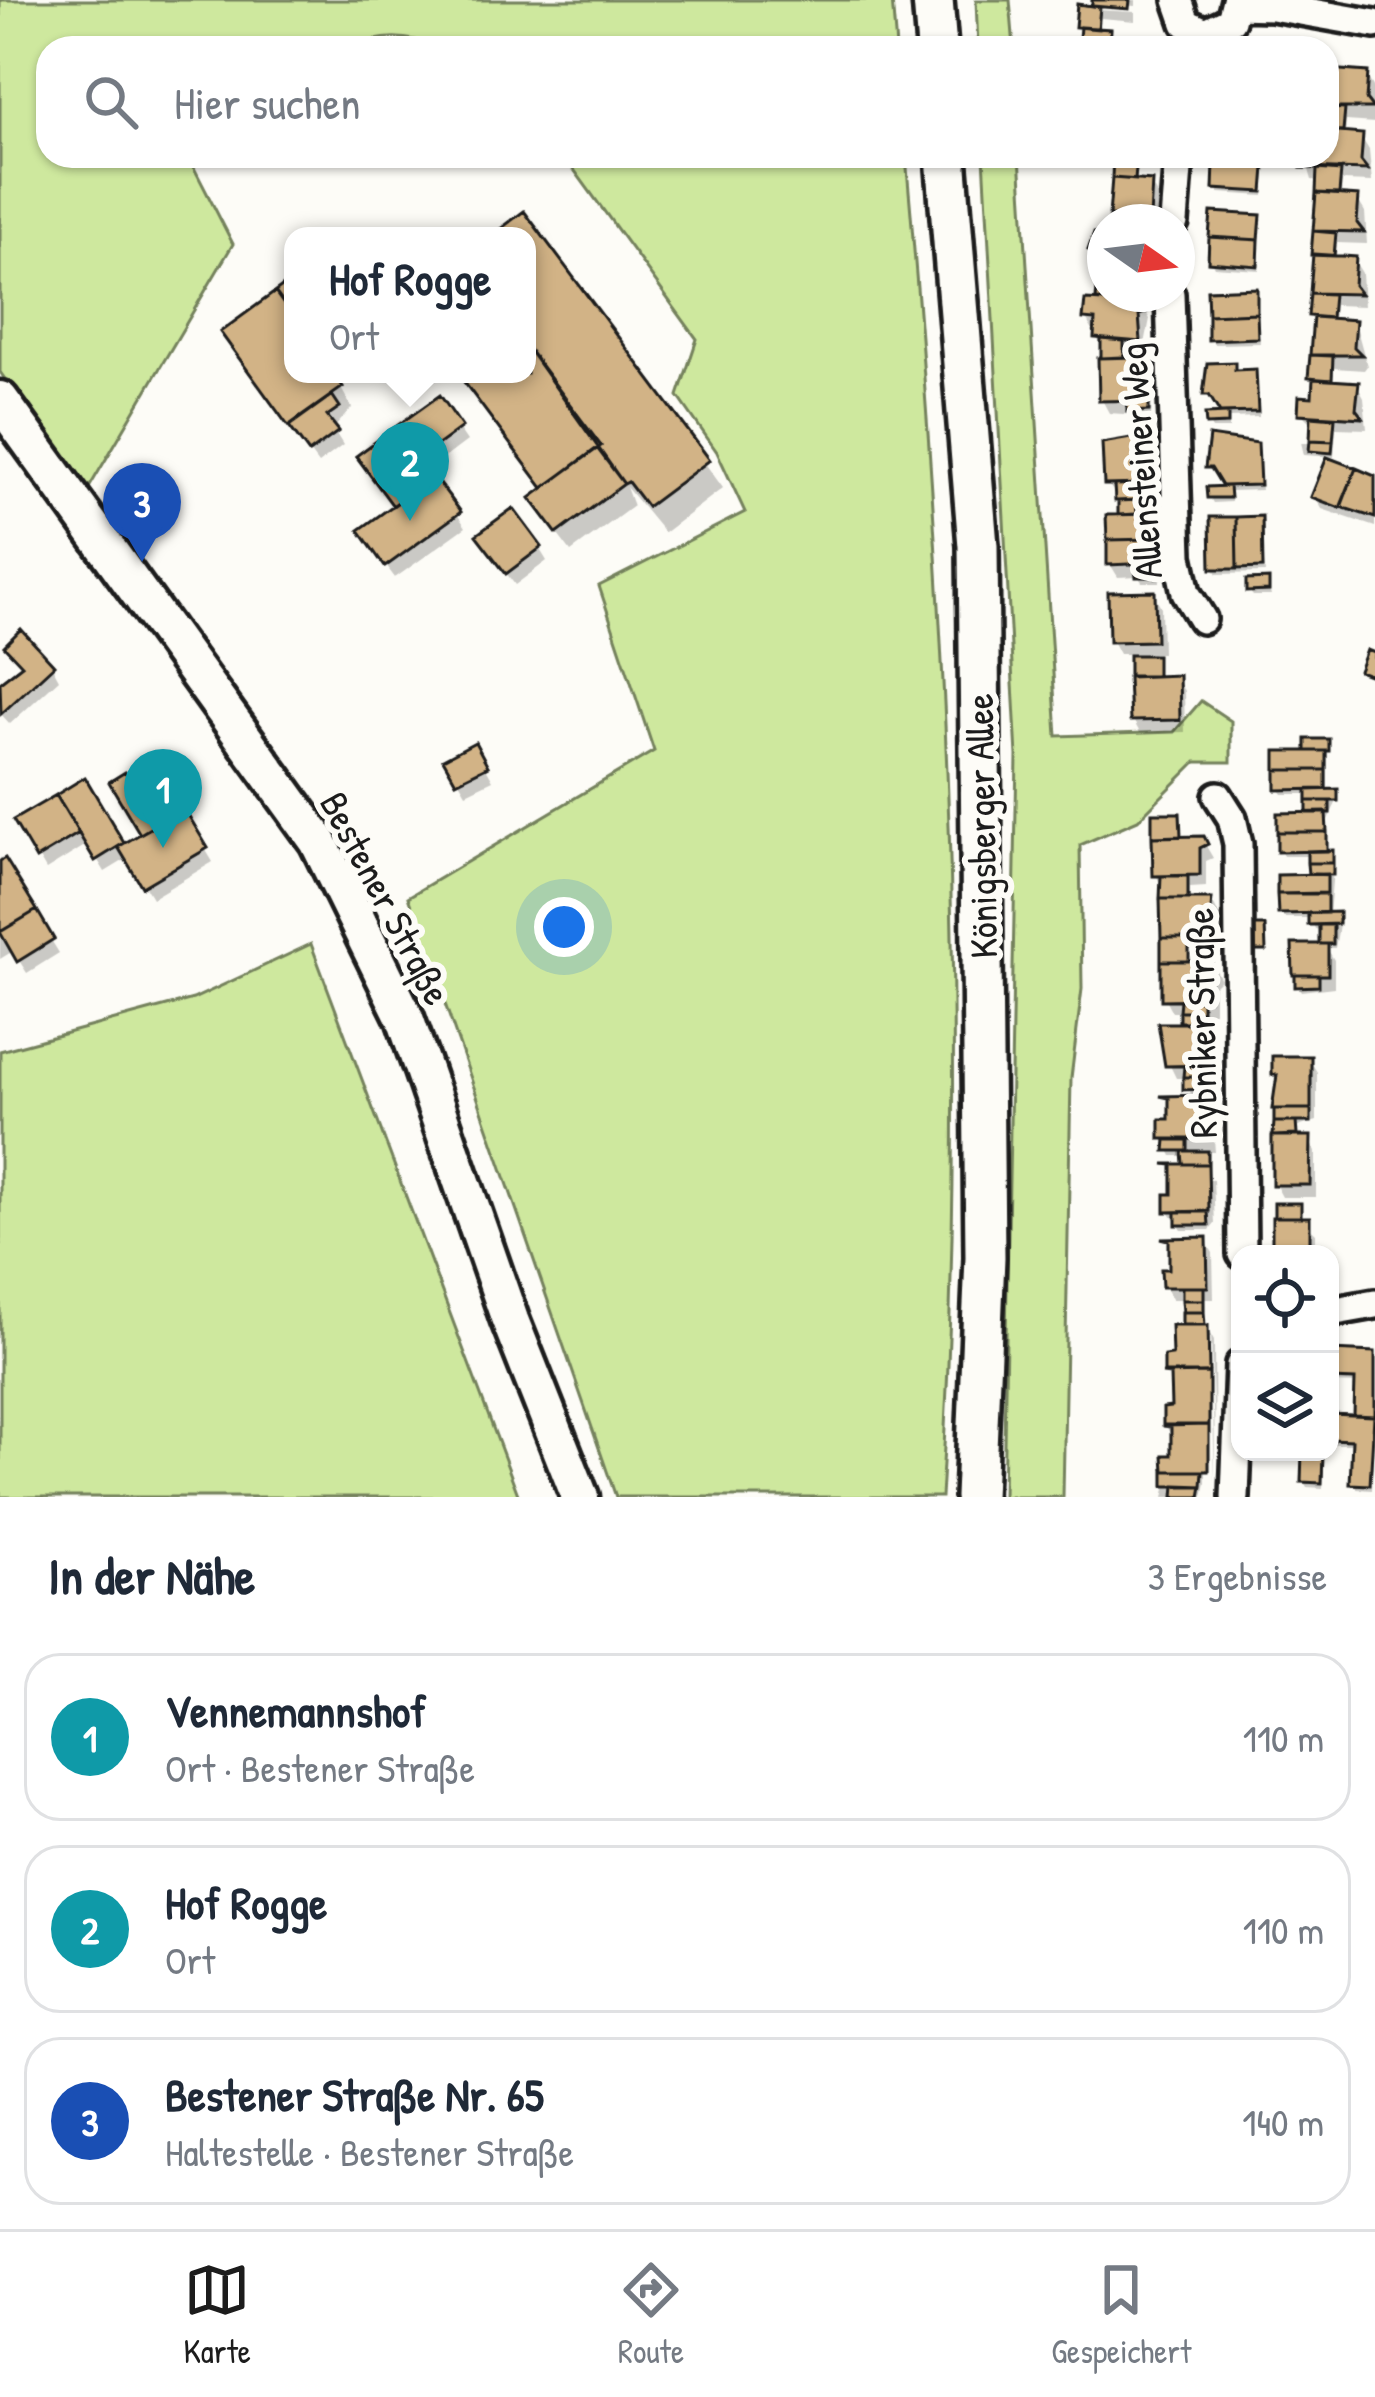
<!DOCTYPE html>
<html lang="de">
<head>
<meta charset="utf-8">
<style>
  body { margin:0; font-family:"Patrick Hand",sans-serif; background:#f6f6f7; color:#1f2937 }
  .controls { position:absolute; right:36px; bottom:36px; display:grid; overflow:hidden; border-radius:24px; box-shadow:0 3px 9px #0004 }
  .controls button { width:108px; height:108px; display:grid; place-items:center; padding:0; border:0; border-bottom:3px solid #e0e1e3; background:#fff; color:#1f2937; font:60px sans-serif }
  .compass { position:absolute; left:1087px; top:204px; width:108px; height:108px; border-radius:50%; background:#fff; box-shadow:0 3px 9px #0004; rotate:104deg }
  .you { position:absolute; left:564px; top:927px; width:42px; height:42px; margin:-30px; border:9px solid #fff; border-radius:50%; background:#1a73e8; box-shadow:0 0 0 18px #1a73e833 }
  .badge { display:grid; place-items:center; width:78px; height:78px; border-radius:50%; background:#1c1c1c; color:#fff; font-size:39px; font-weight:700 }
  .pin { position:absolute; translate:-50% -99px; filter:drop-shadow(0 3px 6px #0008) }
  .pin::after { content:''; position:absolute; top:63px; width:42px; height:36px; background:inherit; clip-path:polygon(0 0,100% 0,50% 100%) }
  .popup { position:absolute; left:284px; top:227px; width:252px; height:156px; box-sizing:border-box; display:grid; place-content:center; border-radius:24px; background:#fff; filter:drop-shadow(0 3px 9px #0005); font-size:39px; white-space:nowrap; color:#747a83 }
  .popup b { font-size:45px; color:#1f2937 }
  .popup::after { content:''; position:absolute; left:50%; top:100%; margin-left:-24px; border:24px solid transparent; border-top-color:#fff }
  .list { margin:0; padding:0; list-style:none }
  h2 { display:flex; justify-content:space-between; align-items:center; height:156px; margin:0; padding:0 48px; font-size:51px }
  h2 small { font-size:39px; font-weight:400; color:#747a83 }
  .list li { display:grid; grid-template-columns:78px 1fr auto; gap:36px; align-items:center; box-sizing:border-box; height:168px; margin:0 24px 24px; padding:0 24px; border:3px solid #e0e1e3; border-radius:36px }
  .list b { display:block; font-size:45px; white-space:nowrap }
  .list p { margin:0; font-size:39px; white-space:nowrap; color:#747a83 }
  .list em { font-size:39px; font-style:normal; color:#747a83 }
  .icon { flex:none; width:66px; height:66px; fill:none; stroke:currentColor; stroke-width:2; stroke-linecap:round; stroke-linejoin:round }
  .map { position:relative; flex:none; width:1375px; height:1497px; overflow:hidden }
  .search { position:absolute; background:#fff; box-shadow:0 3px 9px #0004; left:36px; right:36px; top:36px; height:132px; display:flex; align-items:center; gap:30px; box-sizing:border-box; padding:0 42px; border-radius:36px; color:#747a83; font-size:45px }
  .sheet { height:732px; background:#fff }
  nav { display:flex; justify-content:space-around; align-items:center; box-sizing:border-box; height:168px; border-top:3px solid #e0e1e3; background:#fff; font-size:33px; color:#747a83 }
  nav a { display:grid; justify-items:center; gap:6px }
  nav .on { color:#1c1c1c }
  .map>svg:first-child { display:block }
  .green { fill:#cee89e; stroke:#75825d; stroke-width:3 }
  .shadow { fill:#0003 }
  .building { fill:#d2b386; stroke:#1c1c1c; stroke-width:3 }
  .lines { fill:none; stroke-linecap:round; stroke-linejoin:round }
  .minor-casing { stroke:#1c1c1c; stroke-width:36 }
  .tertiary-casing { stroke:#1c1c1c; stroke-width:45 }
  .secondary-casing { stroke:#1c1c1c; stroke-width:48 }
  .minor { stroke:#fdfcf7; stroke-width:27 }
  .tertiary { stroke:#fdfcf7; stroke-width:36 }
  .secondary { stroke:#fdfcf7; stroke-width:39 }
  .labels { text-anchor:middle; stroke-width:12; stroke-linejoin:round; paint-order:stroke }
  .street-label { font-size:39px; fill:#1c1c1c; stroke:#fdfcf7 }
</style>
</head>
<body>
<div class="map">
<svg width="1375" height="1497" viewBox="0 0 1375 1497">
  <rect width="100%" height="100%" fill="#fdfcf7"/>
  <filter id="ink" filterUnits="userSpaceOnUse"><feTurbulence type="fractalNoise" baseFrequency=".00833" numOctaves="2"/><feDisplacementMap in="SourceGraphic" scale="24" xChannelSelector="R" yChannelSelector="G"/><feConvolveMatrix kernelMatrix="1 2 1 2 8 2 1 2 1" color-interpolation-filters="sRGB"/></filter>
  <g filter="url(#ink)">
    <!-- green -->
    <path class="green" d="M0,0H892L896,48H440C413,37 383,32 356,48H48V156H188L233,244L86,493L0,372Z
      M976,0H1010L1014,48H978Z
      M564,156H906C945,600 970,1051 941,1497H616L408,897L654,751L599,586L745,512L717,452L678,396L697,339Z
      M984,156H1020L1057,736L1174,732L1201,701L1231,721V762H1196L1138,820L1080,845L1082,989L1071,1078L1063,1497H1003L1017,756Z
      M311,944L519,1497H0V1051L193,999Z"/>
    <!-- shadow -->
    <path class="shadow" d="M1095,0H1136V6L1098,4V10L1135,12V21L1101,18L1100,32H1110L1117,48H1081L1078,26L1094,9Z
      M1366,75L1374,88L1375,123L1346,121L1345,136L1361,137L1369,150L1372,182L1342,181L1341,198L1357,199L1365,212L1367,244L1337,243L1336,259L1354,260L1362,273L1364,306L1334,305L1333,321L1355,322L1367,366L1364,370L1334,368L1333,383L1357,385L1364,398L1367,429L1336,428L1334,457L1304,455L1301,442L1313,443L1314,426L1301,413L1315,400L1311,316L1319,181L1312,180L1305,156H1327V81Z
      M1108,156H1161L1160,169L1138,167L1136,183L1151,184L1158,197L1156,222H1115V178Z
      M1218,156H1267L1264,196L1219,193Z
      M524,215L723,488L664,533L626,487L633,506L571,552L546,519L544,491L457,374H527Z
      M1259,218V270L1214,267L1211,261Z
      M1105,237V294H1122L1121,305L1142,306L1150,319L1143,354L1126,352L1125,363L1145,364L1153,377L1151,416L1109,413L1102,400L1104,350L1086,319L1102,304V267L1092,238Z
      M1255,291L1260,343L1214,344L1211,339Z
      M236,353L293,374H333L352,408L333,429L343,445L318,464Z
      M1233,365L1238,373L1255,372L1258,378L1259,417L1229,418V429H1212L1209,424L1225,416L1206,394Z
      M439,400L467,441L427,471L466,527L395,578L370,544L395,508L360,457Z
      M1151,444L1158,473L1149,484L1145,505H1138V517H1152L1159,530L1160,582H1142L1138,576L1118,577L1110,564L1122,518L1119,497L1107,484Z
      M1256,445L1261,490L1231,491V502L1213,503L1210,498L1227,489L1208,468Z
      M1329,461L1375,479V527L1322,509L1315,496Z
      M1260,519L1265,573L1217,574L1214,569Z
      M539,548L547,561L515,585L488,549Z
      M1267,582L1271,596H1253L1249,591Z
      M1154,594L1161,607L1162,653H1152L1159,679L1177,678L1184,691L1185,732L1140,733L1133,720L1136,679L1132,654H1119L1112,641Z
      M8,646L52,666L59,679L10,724L0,713V684L23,668Z
      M1328,742V792L1339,797L1328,820V853L1334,859L1329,915L1340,920L1335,948H1327L1334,960V987L1301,991L1298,986L1324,947L1322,930L1315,929L1311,918H1284L1281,913L1280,878L1311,877L1310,856H1283L1280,851L1310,815V794H1283L1279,789Z
      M474,746L493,780L466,793L447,760Z
      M84,781L123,848L183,812L213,862L152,898L128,858L105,872L88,844L46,870L17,821Z
      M1155,816H1179L1182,839H1202L1213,858L1206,861V887L1190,888V904L1214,905L1220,917L1213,924L1214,950H1190V966L1214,967L1221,979L1214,986V1012H1203V1026L1215,1039V1077H1207V1094H1202L1212,1112L1215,1152H1205L1206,1179L1213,1180L1215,1224L1210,1230H1182L1168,1211L1188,1167L1185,1156H1172L1163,1139L1192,1099L1187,1078H1176L1162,1049L1161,1026H1185L1183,1012H1172L1165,999L1163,888L1156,875Z
      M0,857L59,953L27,973L13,951L0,959Z
      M1309,1059L1317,1072V1121L1298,1127V1139H1308L1316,1152V1197H1282L1275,1184L1281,1139L1275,1074Z
      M1299,1206L1302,1220L1316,1233V1254H1278Z
      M1205,1240L1213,1253L1214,1299H1205L1206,1327L1214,1341L1215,1483L1211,1337H1205L1206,1483L1203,1497H1164L1174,1458V1440L1166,1426V1410H1174L1167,1359H1175L1187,1328L1185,1299H1172L1165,1286Z
      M1375,1355L1372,1490L1357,1489L1355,1444H1330V1417L1357,1418L1358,1384L1330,1383V1356Z
      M1305,1452H1325L1323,1488L1307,1487L1304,1482Z"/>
    <!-- building -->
    <path class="building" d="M1092,0H1130L1129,9L1092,6Z
      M1077,4L1100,7L1098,29L1075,27Z
      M1080,27L1111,29L1110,48H1078Z
      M1327,69L1368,72L1366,99L1373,108H1327Z
      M1327,108L1345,109L1343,132L1327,131Z
      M1327,131L1363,134L1361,161L1368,170L1301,168L1302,156H1327Z
      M1113,156H1137L1135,180L1112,178Z
      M1215,156H1265V167L1214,163Z
      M1214,163L1265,167L1263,192L1213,189Z
      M1317,169L1341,171L1339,194L1316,193Z
      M1112,178L1152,181L1150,219L1109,216Z
      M1316,193L1359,196L1357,223L1364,232L1313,231Z
      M524,211L710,460L647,507L628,482L624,484L527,347V236H491Z
      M1211,212L1261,215L1259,240L1209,237Z
      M1313,231L1336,233L1334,256L1311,255Z
      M1094,233L1105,234V278L1094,275L1099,276L1100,256L1088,250Z
      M1209,237L1259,240L1258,266L1208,262Z
      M1313,254L1356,257L1354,285L1361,294L1310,293Z
      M1098,277L1105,278V294H1120L1119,301L1096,300Z
      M293,279V317L275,292Z
      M1257,288V313L1208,315L1207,290Z
      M275,292L293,317V374H334L343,387L288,426L220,332Z
      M1310,293L1333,294L1331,318L1308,316Z
      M1085,300L1144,303L1147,312L1139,315L1141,342L1094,338L1095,320L1083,319Z
      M1257,313L1258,338L1208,340V315Z
      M1313,317L1356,320L1354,347L1362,355H1310Z
      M1101,339L1124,341V357L1101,358Z
      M527,347L601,446L543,488L458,374H527Z
      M1310,355L1333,356L1332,380L1308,378Z
      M1137,357L1150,364L1151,400L1099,401L1098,358Z
      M1235,362V370L1256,369L1258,412L1220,413L1209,395H1203L1207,363Z
      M1313,379L1359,382L1356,409L1363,418L1298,414L1299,396L1312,397Z
      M332,395L340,407L327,416L339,431L309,453L289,426Z
      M440,395L462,427L421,457L398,425Z
      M1127,400H1149V411L1127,412Z
      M1228,413V424L1206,425L1205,414Z
      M1311,416L1335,418L1333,441L1310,440Z
      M398,425L434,476L393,506L356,456Z
      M1209,436L1258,443L1260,485L1222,486L1211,468H1205Z
      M1131,438L1152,441L1153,459L1143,470V484L1104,485L1102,443Z
      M1310,440L1333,441L1332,453L1309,451Z
      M597,448L624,484L557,534L530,498Z
      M1327,457L1356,468L1340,508L1311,497Z
      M1356,468L1375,476V518L1341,507Z
      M434,476L461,512L385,567L359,530Z
      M1143,484L1144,500L1115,501L1114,485Z
      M1229,486L1230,498H1207L1206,487Z
      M1136,500L1137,514L1118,515V501Z
      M513,508L542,547L506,574L476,535Z
      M1154,514V539L1107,540L1106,515Z
      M1262,516L1263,568L1237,569L1236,517Z
      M1210,517H1236L1237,569H1211Z
      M1154,539L1155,563L1107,565V540Z
      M1158,563L1159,577H1136L1135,564Z
      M1269,579V591L1246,592V580Z
      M1155,591L1156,641L1109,642L1108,592Z
      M21,629L54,665L1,714L0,682L22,665L4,646Z
      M1367,650L1375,653V677L1359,671Z
      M1129,655H1157V676H1129Z
      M1179,675L1180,720L1130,721L1128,677Z
      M1306,739H1329V751H1306Z
      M475,742L488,766L456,782L443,759Z
      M1276,751H1326V770H1276Z
      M1276,770H1326V789L1276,790Z
      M125,772L156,825L140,834L109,782Z
      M85,777L124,843L95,861L56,795Z
      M1338,789V801H1307V790Z
      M56,795L79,833L36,859L13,820Z
      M1307,801H1330V813H1307Z
      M184,808L208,848L142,887L118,847Z
      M1152,813H1180L1181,836L1152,837Z
      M1277,813L1326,812L1327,832H1277Z
      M1277,832H1327V851L1277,852Z
      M1204,836L1208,844L1200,848V875L1153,876L1152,837Z
      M1333,850V863H1307V851Z
      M5,858L37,910L0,932V861Z
      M1307,863H1333V875L1308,874Z
      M1327,874V893L1277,894V875Z
      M1161,876H1188V899H1160Z
      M1277,894H1327V913L1278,914Z
      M1160,899H1212L1208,938H1161Z
      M37,910L54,939L17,962L0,932Z
      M1339,912V924L1308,925V913Z
      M1319,925H1333V944H1319Z
      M1253,926H1265L1266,951H1254Z
      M1161,938H1189V961H1161Z
      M1292,944H1328V975H1293Z
      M1161,961H1212L1209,999L1161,1000Z
      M1295,975H1319V986L1295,987Z
      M1180,1000H1202V1011H1179Z
      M1179,1011H1202V1022H1179Z
      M1158,1023H1209V1065L1165,1066Z
      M1272,1056H1311V1109H1272L1277,1075H1272Z
      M1184,1066H1206V1077H1183Z
      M1183,1077H1206V1095L1205,1089L1183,1090Z
      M1206,1095L1210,1139H1160V1119H1169V1098L1160,1096Z
      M1274,1109H1311V1122H1274Z
      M1274,1122H1296L1297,1135L1273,1136Z
      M1272,1136H1311L1310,1185H1272Z
      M1166,1140H1188V1151H1165Z
      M1182,1151H1208V1164H1183Z
      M1164,1164H1208L1209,1211L1165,1212V1194H1172V1165Z
      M1274,1203H1301V1217H1274Z
      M1176,1212H1208L1209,1225H1176Z
      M1272,1217H1310V1254H1272Z
      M1207,1237L1208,1287H1162L1161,1269H1169V1240L1161,1238Z
      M1182,1287H1204V1300H1182Z
      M1182,1300H1204V1312H1183Z
      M1182,1312H1204L1205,1325H1182Z
      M1171,1325H1208L1209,1373H1164V1356L1172,1355Z
      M1330,1350L1375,1352V1416L1354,1415L1355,1380L1330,1379Z
      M1209,1373V1425H1163V1408L1171,1407L1170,1375L1162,1374Z
      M1330,1414L1374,1416L1370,1485L1350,1484L1352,1440L1330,1439Z
      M1209,1425V1471H1164L1163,1455H1171V1427L1163,1426Z
      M1302,1452H1323L1322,1483L1301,1482Z
      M1164,1471H1203L1202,1486H1164Z
      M1175,1485L1202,1486L1200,1497H1174Z"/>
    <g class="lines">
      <!-- minor casing -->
      <g class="minor-casing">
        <path id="minor" d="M1178,0L1186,23L1206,32L1231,20L1236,0
          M1237,5L1272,6L1375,24
          M1174,222L1179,156
          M1170,294L1178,556L1186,593L1202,619
          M1218,796L1232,818L1238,844L1242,1254
          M1330,1312L1375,1304
          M1235,1497L1240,1365"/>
      </g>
      <!-- tertiary casing -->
      <g class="tertiary-casing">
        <path id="tertiary" d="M0,400L318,841L405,1018L510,1320L580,1497"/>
      </g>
      <!-- secondary casing -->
      <g class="secondary-casing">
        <path id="secondary" d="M933,0L937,48
          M946,156L978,546L985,1257L975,1497"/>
      </g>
      <!-- minor -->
      <use href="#minor" class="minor"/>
      <!-- tertiary -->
      <use href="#tertiary" class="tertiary"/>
      <!-- secondary -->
      <use href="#secondary" class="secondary"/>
    </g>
  </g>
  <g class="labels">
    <!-- street labels -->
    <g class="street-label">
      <text transform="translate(1140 461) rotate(-94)" y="14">Allensteiner Weg</text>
      <text transform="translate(981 826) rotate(-91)" y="14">Königsberger Allee</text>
      <text transform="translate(386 898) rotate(62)" y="14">Bestener Straße</text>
      <text transform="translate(1201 1023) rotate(-91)" y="14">Rybniker Straße</text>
    </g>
  </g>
</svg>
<div class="controls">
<button><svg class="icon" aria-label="locate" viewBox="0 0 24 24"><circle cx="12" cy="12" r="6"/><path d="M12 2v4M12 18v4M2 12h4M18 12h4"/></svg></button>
<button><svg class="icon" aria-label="layers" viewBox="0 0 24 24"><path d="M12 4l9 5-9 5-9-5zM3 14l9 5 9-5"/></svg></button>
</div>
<svg class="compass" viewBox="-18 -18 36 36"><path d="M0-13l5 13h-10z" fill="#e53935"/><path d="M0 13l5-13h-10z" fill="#747a83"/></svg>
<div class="you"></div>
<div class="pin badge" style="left:163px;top:848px;background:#0f9aa8">1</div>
<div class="pin badge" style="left:410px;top:521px;background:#0f9aa8">2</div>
<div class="popup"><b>Hof Rogge</b>Ort</div>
<div class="pin badge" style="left:142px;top:562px;background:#1a4fb4">3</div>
<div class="search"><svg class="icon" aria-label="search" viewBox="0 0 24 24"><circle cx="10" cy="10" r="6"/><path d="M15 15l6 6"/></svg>Hier suchen</div>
</div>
<section class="sheet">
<h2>In der Nähe<small>3 Ergebnisse</small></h2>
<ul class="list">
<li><span class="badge" style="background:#0f9aa8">1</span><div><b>Vennemannshof</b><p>Ort · Bestener Straße</p></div><em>110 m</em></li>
<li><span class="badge" style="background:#0f9aa8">2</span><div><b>Hof Rogge</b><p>Ort</p></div><em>110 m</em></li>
<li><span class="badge" style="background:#1a4fb4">3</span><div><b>Bestener Straße Nr. 65</b><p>Haltestelle · Bestener Straße</p></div><em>140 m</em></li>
</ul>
</section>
<nav>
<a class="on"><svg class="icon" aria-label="map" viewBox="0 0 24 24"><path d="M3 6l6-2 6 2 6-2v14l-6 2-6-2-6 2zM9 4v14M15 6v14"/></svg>Karte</a>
<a><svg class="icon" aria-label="directions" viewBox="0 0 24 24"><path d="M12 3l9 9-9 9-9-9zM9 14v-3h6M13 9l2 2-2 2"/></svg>Route</a>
<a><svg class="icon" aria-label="saved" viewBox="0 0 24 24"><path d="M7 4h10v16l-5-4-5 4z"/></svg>Gespeichert</a>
</nav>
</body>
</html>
